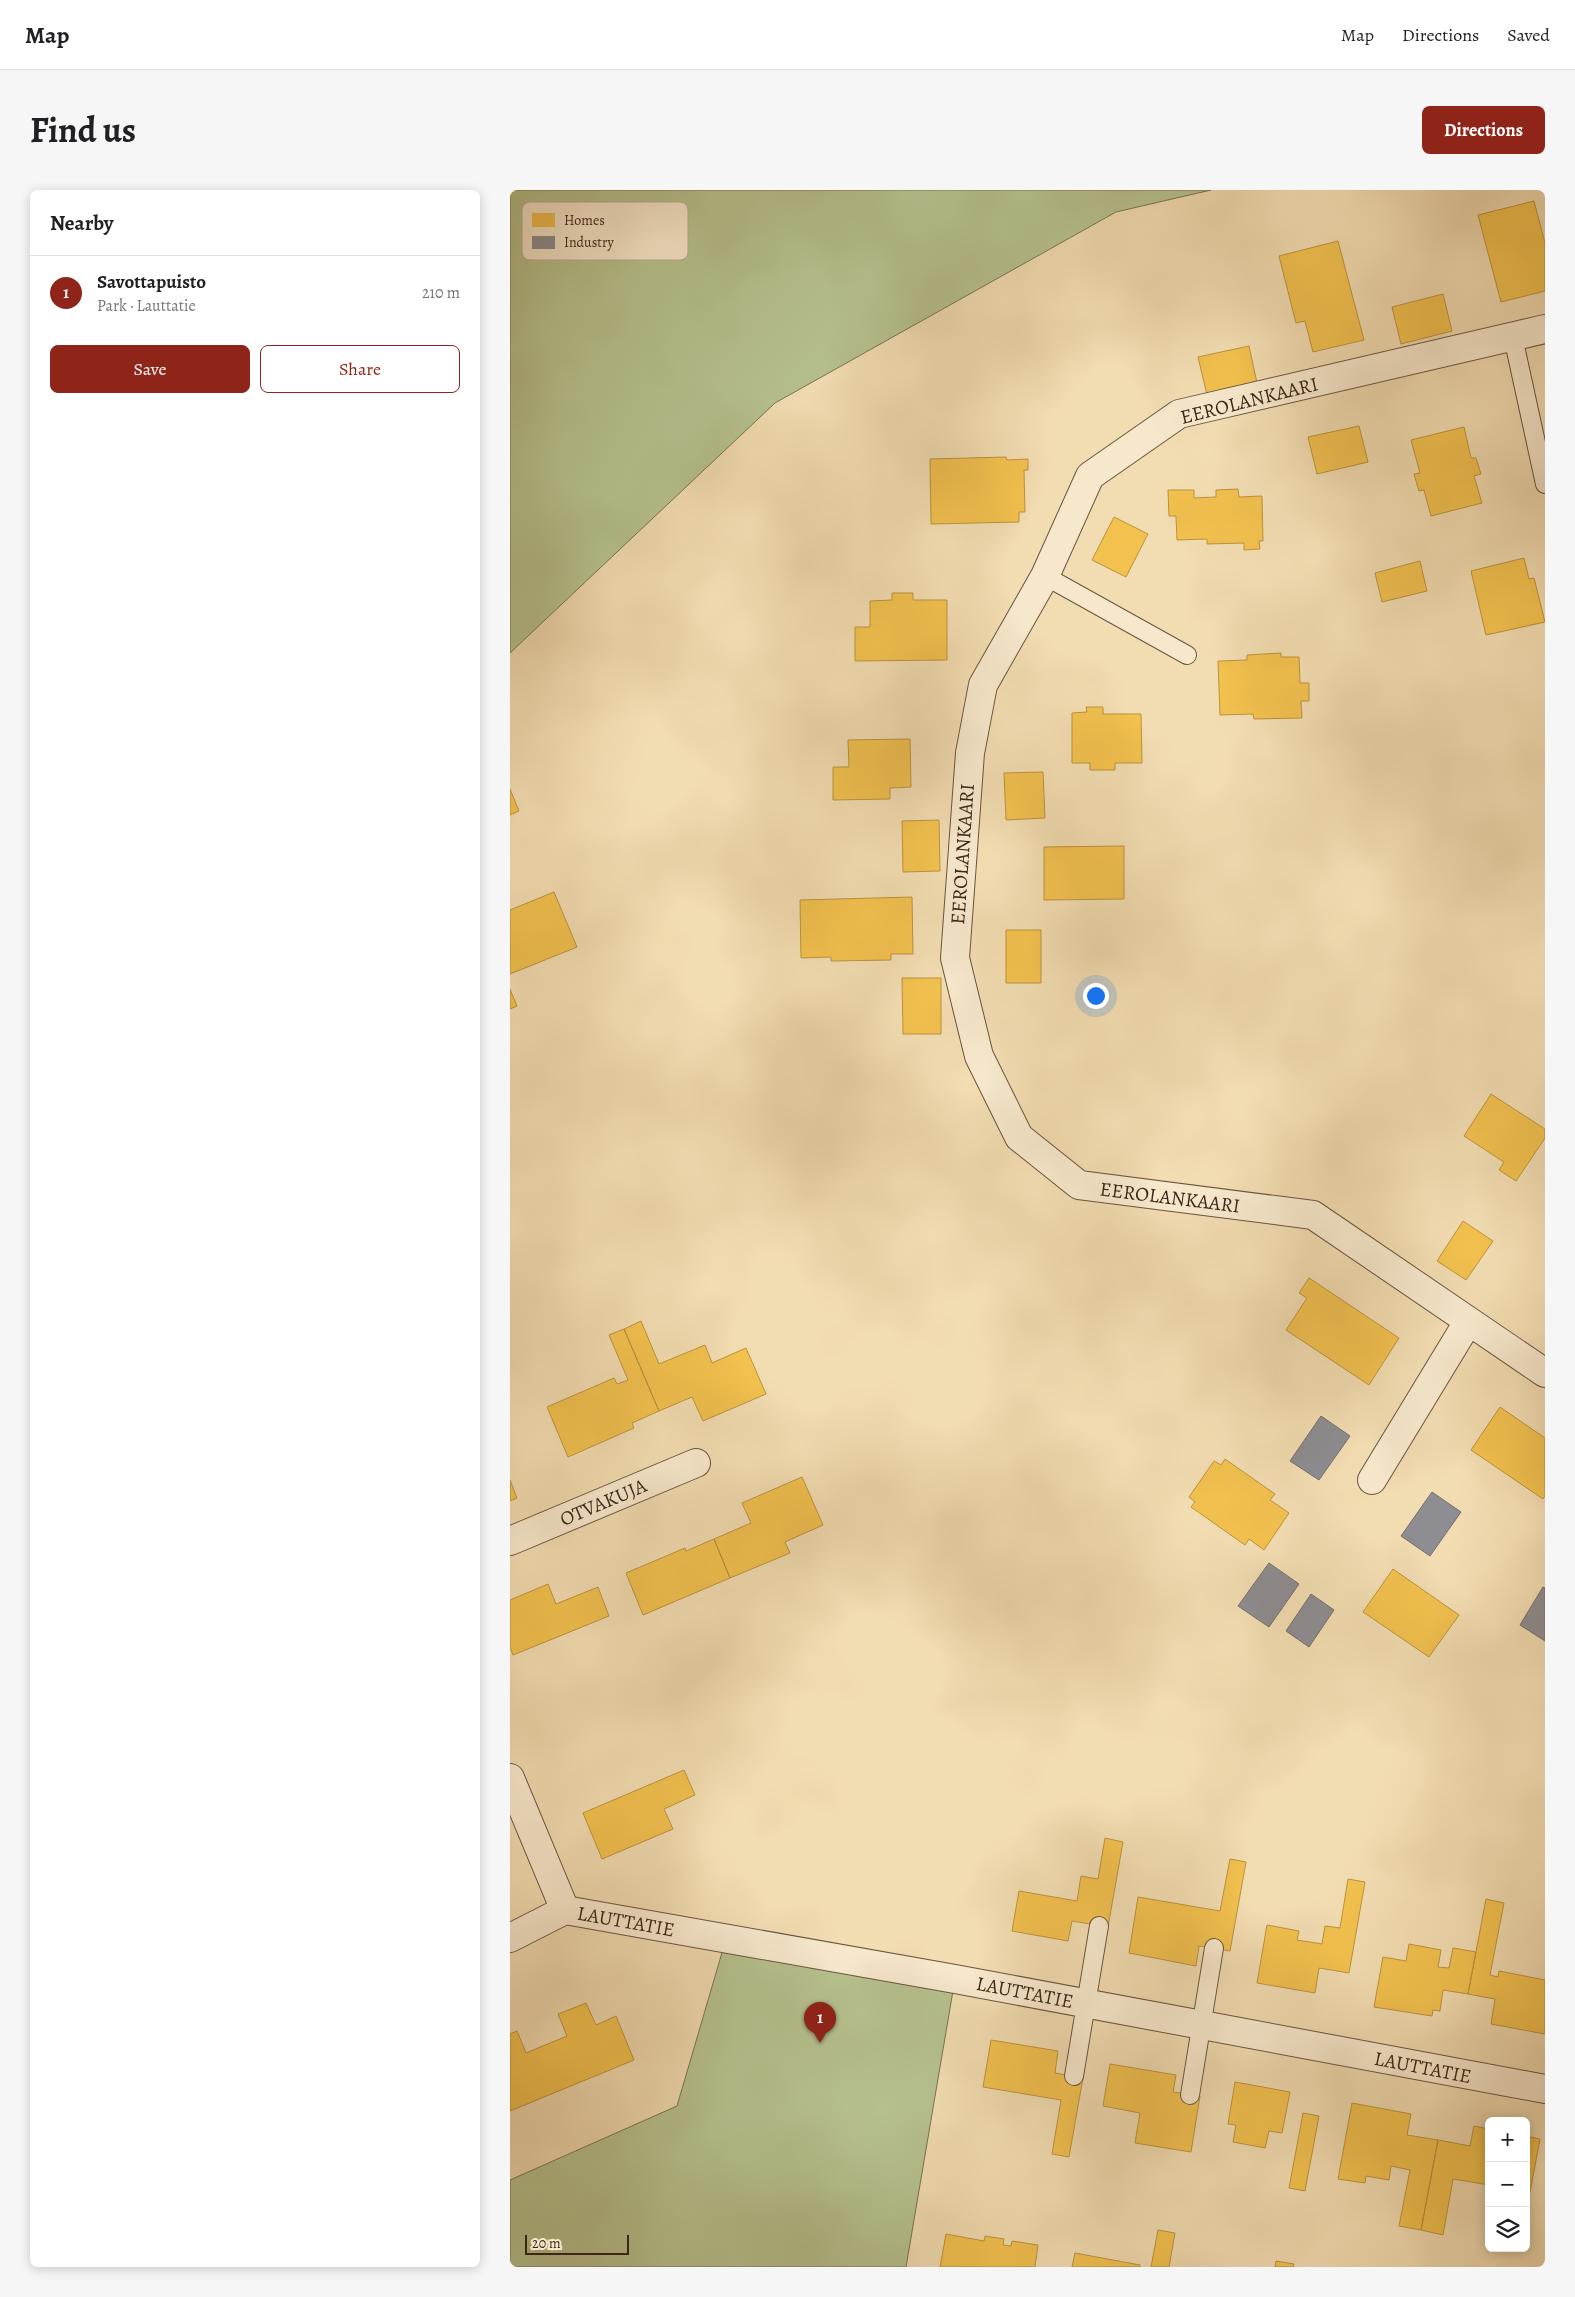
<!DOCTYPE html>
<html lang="en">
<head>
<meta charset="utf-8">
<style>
  body { margin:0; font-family:Alegreya,serif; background:#f6f6f6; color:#202124 }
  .controls { position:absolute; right:15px; bottom:15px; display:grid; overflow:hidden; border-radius:8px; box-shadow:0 2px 12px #0003 }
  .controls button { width:45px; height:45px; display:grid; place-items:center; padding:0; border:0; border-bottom:1px solid #e0e0e0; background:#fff; color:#202124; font:25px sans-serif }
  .scale { position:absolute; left:15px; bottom:12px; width:104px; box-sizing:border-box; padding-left:5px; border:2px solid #3b2618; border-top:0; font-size:14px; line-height:18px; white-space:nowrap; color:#3b2618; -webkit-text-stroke:4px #f7e8cc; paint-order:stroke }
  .you { position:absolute; left:585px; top:805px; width:18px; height:18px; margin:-12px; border:4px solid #fff; border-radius:50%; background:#1a73e8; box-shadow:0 0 0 8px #1a73e833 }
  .badge { display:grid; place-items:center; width:32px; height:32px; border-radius:50%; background:#8f2418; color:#fff; font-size:16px; font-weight:700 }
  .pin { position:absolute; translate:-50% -41px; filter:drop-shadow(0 1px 2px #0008) }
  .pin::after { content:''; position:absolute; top:26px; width:18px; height:15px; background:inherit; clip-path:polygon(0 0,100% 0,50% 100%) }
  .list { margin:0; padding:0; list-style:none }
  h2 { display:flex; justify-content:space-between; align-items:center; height:65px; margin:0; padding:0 20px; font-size:21px }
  h2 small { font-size:16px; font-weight:400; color:#757577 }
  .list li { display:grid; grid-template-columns:32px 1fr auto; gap:15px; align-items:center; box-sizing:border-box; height:75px; padding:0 20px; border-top:1px solid #e0e0e0 }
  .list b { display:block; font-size:19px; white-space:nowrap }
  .list p { margin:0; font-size:16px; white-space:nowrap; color:#757577 }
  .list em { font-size:16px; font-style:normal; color:#757577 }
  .actions { display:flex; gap:10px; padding:15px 20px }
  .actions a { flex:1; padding:11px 0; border:1px solid #8f2418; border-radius:8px; text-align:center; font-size:18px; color:#8f2418 }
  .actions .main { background:#8f2418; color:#fff }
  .icon { flex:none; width:28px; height:28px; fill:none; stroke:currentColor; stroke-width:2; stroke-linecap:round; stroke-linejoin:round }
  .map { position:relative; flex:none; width:1035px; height:2077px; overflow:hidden; border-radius:8px }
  header { display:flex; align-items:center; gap:30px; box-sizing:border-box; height:70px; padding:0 25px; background:#fff; border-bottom:1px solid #e0e0e0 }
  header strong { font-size:24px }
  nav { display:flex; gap:28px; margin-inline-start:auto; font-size:18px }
  .intro { display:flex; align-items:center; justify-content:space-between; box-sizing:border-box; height:120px; padding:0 30px }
  h1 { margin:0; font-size:35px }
  .button { padding:12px 22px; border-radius:8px; background:#8f2418; color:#fff; font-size:18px; font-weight:700 }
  main { display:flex; gap:30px; padding:0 30px }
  aside { flex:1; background:#fff; border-radius:8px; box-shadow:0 2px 12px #0003 }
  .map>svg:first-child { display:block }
  .green { fill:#b6c28f; stroke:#787454 }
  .homes { fill:#f2c14e; stroke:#bb923e }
  .industry { fill:#8d8d92; stroke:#746e6d }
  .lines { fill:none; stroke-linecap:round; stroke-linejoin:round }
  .service-casing { stroke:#69543e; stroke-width:20 }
  .minor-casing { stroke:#69543e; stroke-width:30 }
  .service { stroke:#f7e8cc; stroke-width:18 }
  .minor { stroke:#f7e8cc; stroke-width:28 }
  .labels { text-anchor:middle; stroke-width:5; stroke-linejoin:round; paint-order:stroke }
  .street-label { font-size:20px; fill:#3b2618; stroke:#f7e8cc }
  .key { fill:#f7e8cc; stroke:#bfae96; stroke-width:1 }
  .key-label { font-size:14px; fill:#3b2618 }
</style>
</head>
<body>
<header>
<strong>Map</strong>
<nav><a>Map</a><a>Directions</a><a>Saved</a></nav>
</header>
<div class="intro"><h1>Find us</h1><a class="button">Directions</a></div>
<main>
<aside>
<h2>Nearby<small></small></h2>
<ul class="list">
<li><span class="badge">1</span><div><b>Savottapuisto</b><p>Park · Lauttatie</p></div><em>210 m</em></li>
</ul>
<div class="actions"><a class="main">Save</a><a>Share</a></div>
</aside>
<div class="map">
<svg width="1035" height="2077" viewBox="0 0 1035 2077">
  <rect width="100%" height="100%" fill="#f2dcb1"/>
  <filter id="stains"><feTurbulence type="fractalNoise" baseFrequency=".004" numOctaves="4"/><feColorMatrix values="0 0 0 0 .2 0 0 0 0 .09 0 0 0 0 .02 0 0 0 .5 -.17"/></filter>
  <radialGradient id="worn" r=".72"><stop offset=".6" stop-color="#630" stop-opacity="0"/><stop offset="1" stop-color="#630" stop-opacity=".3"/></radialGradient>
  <!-- green -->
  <path class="green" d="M0,0H701L606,22L265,213L0,463Z
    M216,1749L445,1789L396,2077H0V1990L167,1916Z"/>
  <!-- homes -->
  <path class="homes" d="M1024,11L1035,53V101L991,112L968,25Z
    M828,51L854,150L803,162L795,131L786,133L769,66Z
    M933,104L942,141L891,154L882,117Z
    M739,156L747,193L697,205L688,167Z
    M849,236L858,272L807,284L798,247Z
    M954,237L961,268H966L971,284L964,286L972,313L921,326L914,300L909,301L904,284L910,283L901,250Z
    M496,267L497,270L518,269V280H514L515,322H509V332L421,334L420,269Z
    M728,299L729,307L752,306L753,351H749L750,359L734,360V353L697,354V349L667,350L666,326H659L658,300H684V308L706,307V300Z
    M604,327L638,344L616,387L582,370Z
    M1014,368L1019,389L1024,388L1035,432L976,445L961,381Z
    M910,371L917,401L872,412L865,383Z
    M382,403H403V410H437V470L345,471V437H360V411L382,410Z
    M771,463V467H789L790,493H799V511H791L792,528L744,529L743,524L710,525L708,471L737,470V465Z
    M576,517H593V524H631L632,573H605V580H580V573H562V523L577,522Z
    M400,549L401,597L380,598V609L323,610V577H339L338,550Z
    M533,582L535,628L496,630L494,583Z
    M0,599L9,621L0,625Z
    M429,630L430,681L393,682L392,631Z
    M614,656V709L534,710V657Z
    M44,702L67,757L0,784V720Z
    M402,707L403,764H381V770L321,771V767L291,768L290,710Z
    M496,740H531V793H496Z
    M392,788H431V844H393Z
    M0,799L7,816L0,819Z
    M981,904L1035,939V948L1006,991L989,980L994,972L954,946Z
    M953,1031L983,1051L956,1090L927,1071Z
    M799,1088L889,1148L859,1195L776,1140L797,1108L789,1103Z
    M131,1131L149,1174L195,1155L202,1173L236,1158L256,1204L193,1231L182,1207L149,1221L114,1139Z
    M114,1139L149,1221L122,1233L124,1238L58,1267L37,1217L104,1188L107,1194L118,1190L99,1145Z
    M990,1217L1035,1248V1306L1033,1309L961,1260Z
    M715,1269L765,1304L760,1310L779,1323L754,1360L739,1349L735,1355L681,1317L685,1312L679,1307L704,1271L711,1275Z
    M292,1287L313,1335L275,1352L280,1363L220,1388L204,1349L241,1333L232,1313Z
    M0,1290L7,1308L0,1311Z
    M204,1349L220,1388L133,1425L116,1383L175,1358L176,1361Z
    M883,1379L949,1425L919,1467L853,1422Z
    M38,1394L46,1414L88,1397L99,1426L3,1465L0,1457V1410Z
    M174,1580L185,1605L154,1619L163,1639L92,1669L73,1623Z
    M595,1648L613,1652L598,1737L562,1731L558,1751L502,1741L509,1701L567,1711L571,1686L588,1689Z
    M720,1669L736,1672L720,1761L689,1756L686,1776L619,1763L628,1707L710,1721Z
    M838,1689L855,1692L839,1783L809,1778L805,1803L747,1793L757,1735L789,1741L787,1750L812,1754L815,1736L830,1738Z
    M976,1709L994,1713L980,1785L988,1787L989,1781L1035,1790V1844L981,1834L985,1809L958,1804Z
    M899,1754L931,1760L928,1777L939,1778L943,1758L966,1762L958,1804L933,1800L930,1821L923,1820L922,1826L864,1817L873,1767L896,1771Z
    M76,1813L86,1835L106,1826L124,1870L0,1921V1844L7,1841L16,1863L57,1846L48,1824Z
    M481,1850L548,1861L545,1883L573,1888L559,1967L542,1964L551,1910L473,1897Z
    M600,1874L666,1885L663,1902L690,1906L681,1962L625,1953L630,1923L593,1916Z
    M725,1892L780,1902L772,1943L759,1941L755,1958L723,1952L726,1935L718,1934Z
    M842,1913L901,1924L897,1945L928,1950L911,2040L889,2036L900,1980L881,1976L879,1990L856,1986L855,1993L828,1989Z
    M793,1923L809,1926L795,2001L779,1998Z
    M964,1936L979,1939V1995L943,1989L933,2045L911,2040L928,1950L960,1956Z
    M1016,1946L1030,1949L1020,2002H1016Z
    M648,2040L665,2043L659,2077H641Z
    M436,2044L474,2051L475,2046L494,2049L493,2055L501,2056L502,2051L528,2055L525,2077H430Z
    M565,2063L630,2075V2077H562Z
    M766,2071L784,2074L783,2077H765Z"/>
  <!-- industry -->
  <path class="industry" d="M811,1226L840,1246L809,1290L780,1271Z
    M922,1302L951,1322L920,1366L891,1346Z
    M759,1373L789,1394L759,1437L728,1416Z
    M1033,1397L1035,1398V1451L1010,1435Z
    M801,1404L824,1420L799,1457L776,1441Z"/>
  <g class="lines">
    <!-- service casing -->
    <g class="service-casing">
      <path id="service" d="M1003,147L1035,294
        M535,386L677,465
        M564,1886L589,1736
        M680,1905L704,1758"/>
    </g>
    <!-- minor casing -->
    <g class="minor-casing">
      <path id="minor" d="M1035,139L669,224L580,286L535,386L473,495L460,563L445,768L469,866L509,947L569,995L803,1025L1035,1183
        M862,1290L958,1132
        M0,1351L186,1273
        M0,1588L55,1720
        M0,1748L55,1720L445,1789L1035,1899"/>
    </g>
    <!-- service -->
    <use href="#service" class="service"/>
    <!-- minor -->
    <use href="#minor" class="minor"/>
  </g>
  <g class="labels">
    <!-- street labels -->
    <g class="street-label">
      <text transform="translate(739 210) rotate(-14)" y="7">EEROLANKAARI</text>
      <text transform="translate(452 664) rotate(-86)" y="7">EEROLANKAARI</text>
      <text transform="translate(660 1007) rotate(7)" y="7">EEROLANKAARI</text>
      <text transform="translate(93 1312) rotate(-23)" y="7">OTVAKUJA</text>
      <text transform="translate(116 1731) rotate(10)" y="7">LAUTTATIE</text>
      <text transform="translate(515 1802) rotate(11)" y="7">LAUTTATIE</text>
      <text transform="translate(913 1877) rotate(11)" y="7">LAUTTATIE</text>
    </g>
  </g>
  <!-- legend -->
  <rect x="12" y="12" width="166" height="58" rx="8" class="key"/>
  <rect x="22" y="23" width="23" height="14" fill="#f2c14e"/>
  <rect x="22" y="46" width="23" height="13" fill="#8d8d92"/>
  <g class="key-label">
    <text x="54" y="35">Homes</text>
    <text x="54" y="57">Industry</text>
  </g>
  <rect width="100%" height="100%" filter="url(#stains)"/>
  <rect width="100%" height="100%" fill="url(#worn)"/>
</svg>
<div class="controls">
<button>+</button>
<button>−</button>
<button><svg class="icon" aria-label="layers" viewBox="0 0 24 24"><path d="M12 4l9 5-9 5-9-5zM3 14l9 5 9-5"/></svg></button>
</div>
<div class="scale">20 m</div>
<div class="you"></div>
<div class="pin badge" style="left:310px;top:1853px">1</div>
</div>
</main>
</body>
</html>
